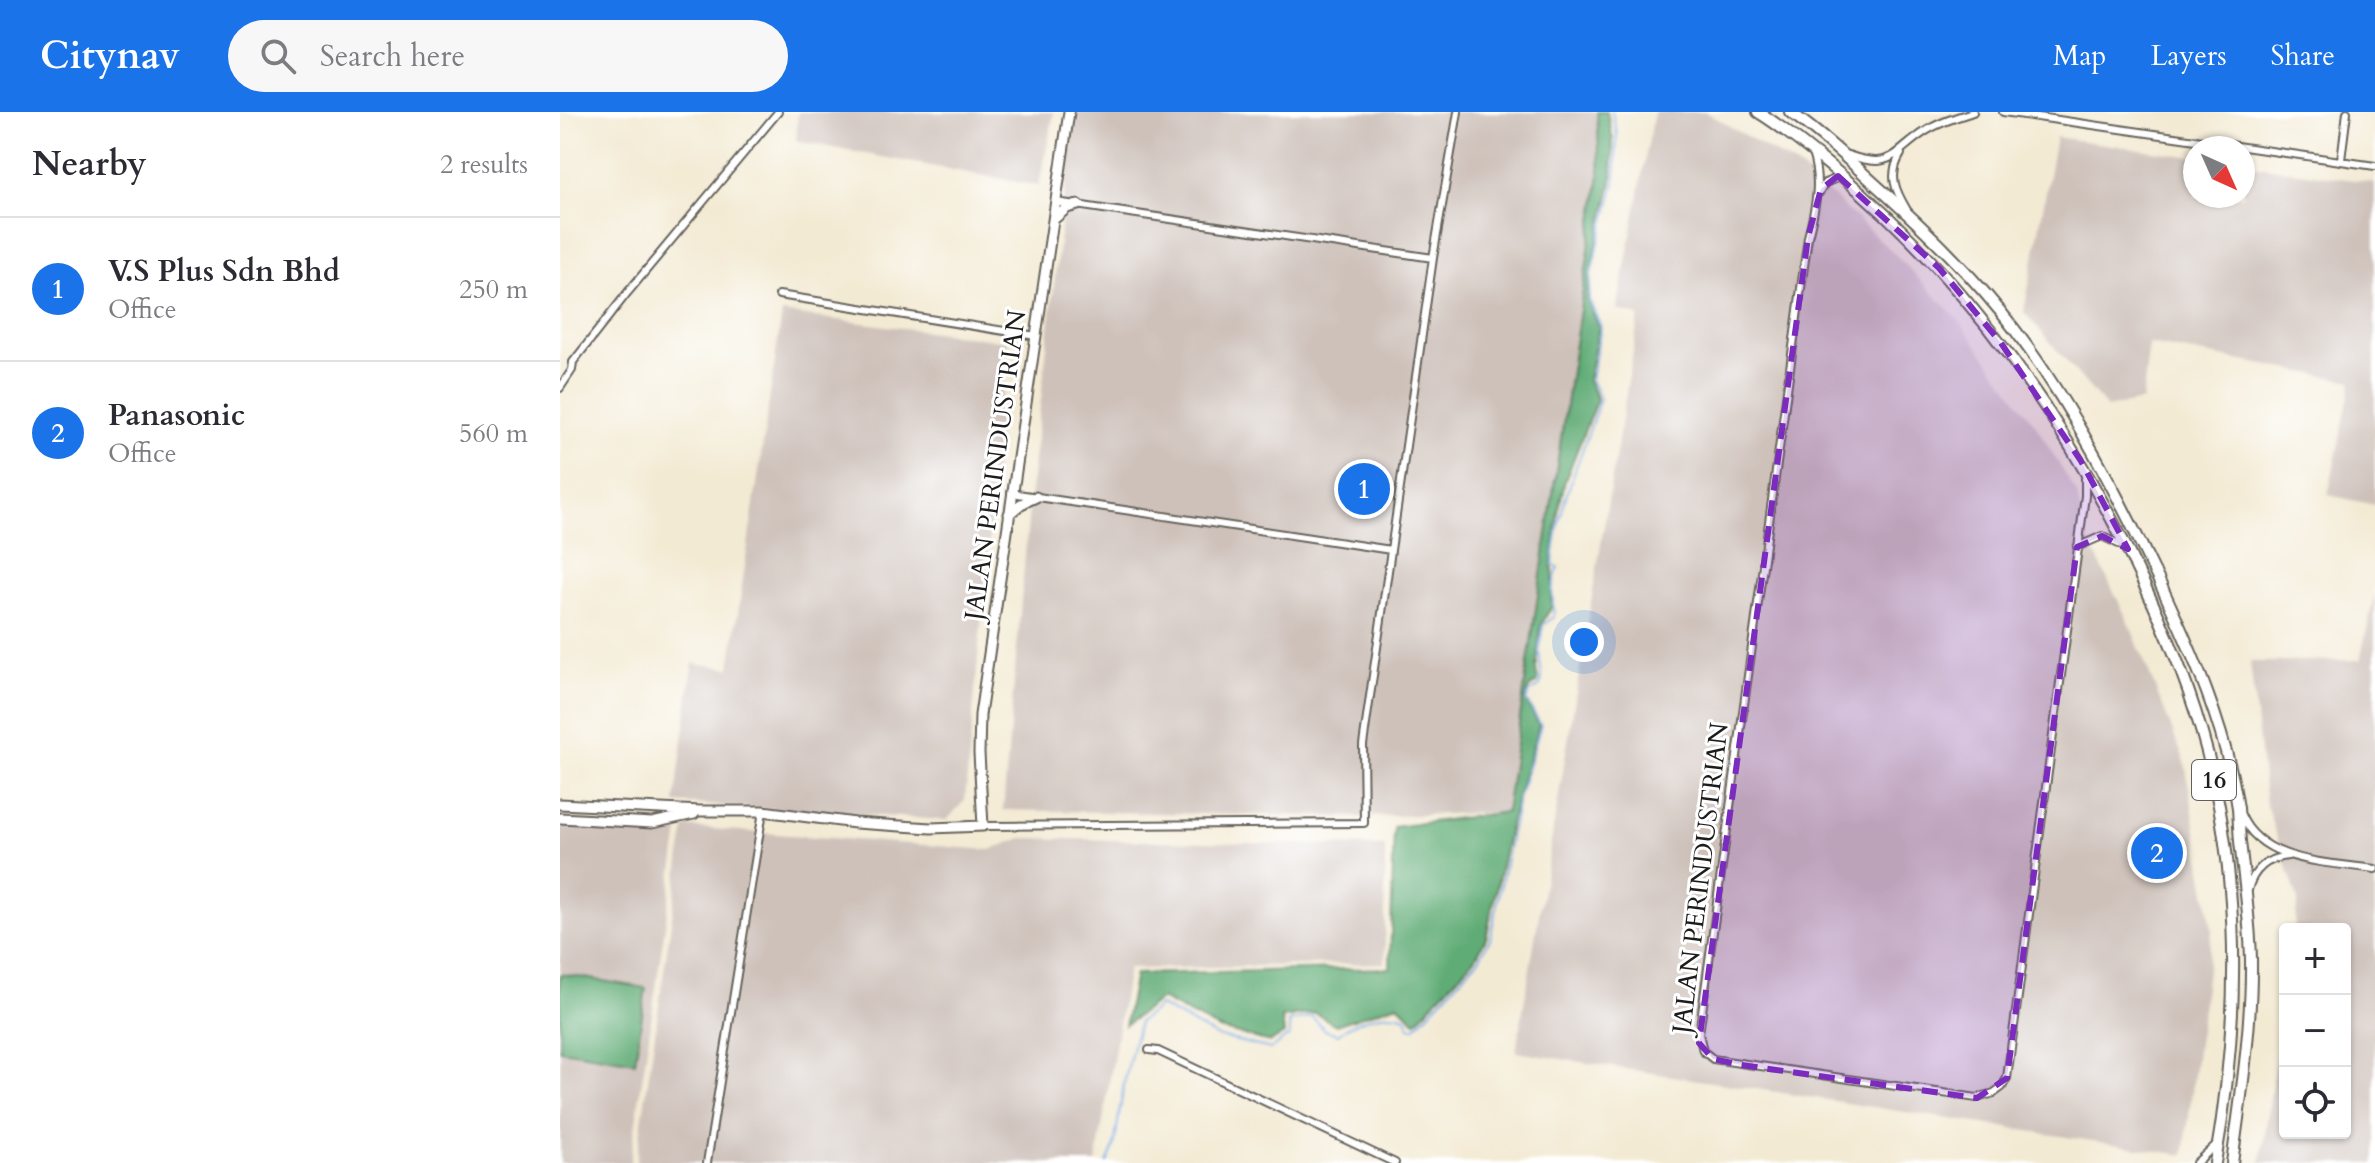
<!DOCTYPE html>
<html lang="en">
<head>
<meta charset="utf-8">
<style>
  body { margin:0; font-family:Cardo,serif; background:#f7f7f7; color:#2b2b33 }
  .controls { position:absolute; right:24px; bottom:24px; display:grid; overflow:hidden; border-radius:8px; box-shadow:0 2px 6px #0004 }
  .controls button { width:72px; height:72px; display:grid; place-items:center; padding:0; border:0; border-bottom:2px solid #e1e1e2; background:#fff; color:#2b2b33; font:40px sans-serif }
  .compass { position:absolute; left:1623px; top:24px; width:72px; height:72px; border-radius:50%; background:#fff; box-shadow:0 2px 6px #0004; rotate:135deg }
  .you { position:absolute; left:1024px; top:530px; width:28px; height:28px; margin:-20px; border:6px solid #fff; border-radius:50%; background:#1a73e8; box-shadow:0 0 0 12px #1a73e833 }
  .badge { display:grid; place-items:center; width:52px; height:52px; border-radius:50%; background:#1a73e8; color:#fff; font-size:26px; font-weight:700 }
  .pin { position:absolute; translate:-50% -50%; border:4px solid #fff; box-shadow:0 2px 8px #0006 }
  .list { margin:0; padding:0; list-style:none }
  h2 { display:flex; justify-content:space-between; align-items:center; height:104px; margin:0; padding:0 32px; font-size:34px }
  h2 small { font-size:26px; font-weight:400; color:#7c7c81 }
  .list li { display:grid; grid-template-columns:52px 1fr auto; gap:24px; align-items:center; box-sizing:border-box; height:144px; padding:0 32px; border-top:2px solid #e1e1e2 }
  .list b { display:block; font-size:30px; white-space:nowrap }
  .list p { margin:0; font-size:26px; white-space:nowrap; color:#7c7c81 }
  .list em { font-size:26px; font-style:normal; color:#7c7c81 }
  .icon { flex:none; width:44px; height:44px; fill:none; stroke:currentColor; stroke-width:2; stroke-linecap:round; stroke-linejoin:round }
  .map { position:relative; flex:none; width:1815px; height:1051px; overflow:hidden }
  header { display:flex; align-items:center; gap:48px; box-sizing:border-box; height:112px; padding:0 40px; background:#1a73e8; color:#fff }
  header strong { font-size:38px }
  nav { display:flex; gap:44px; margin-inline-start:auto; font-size:28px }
  .search { width:560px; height:72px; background:#f7f7f7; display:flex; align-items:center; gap:20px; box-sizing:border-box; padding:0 28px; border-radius:44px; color:#7c7c81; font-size:30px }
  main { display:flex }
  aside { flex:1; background:#fff }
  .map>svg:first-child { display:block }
  .industrial { fill:#cec1ba }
  .forest { fill:#61ac76; stroke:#3e6449; stroke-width:2 }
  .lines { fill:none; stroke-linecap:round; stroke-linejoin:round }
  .stream { stroke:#7aade6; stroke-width:2 }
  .minor-casing { stroke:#67645c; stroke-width:10 }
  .secondary-casing { stroke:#67645c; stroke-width:13 }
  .trunk-casing { stroke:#67645c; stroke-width:14 }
  .minor { stroke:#fff; stroke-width:6 }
  .secondary { stroke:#fff; stroke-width:9 }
  .trunk { stroke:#fff; stroke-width:10 }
  .marked { fill:#7b2cbf; fill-opacity:0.2; stroke:#7b2cbf; stroke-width:6; stroke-dasharray:16 10; stroke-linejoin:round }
  .labels { text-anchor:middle; stroke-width:6; stroke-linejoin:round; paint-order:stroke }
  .shield { fill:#fff; stroke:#606060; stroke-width:2 }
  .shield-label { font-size:24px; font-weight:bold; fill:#1c1c1c }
  .street-label { font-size:26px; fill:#1c1c1c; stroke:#fff }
</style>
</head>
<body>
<header>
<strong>Citynav</strong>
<div class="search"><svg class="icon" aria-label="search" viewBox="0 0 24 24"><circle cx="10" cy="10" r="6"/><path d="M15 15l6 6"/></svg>Search here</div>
<nav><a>Map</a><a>Layers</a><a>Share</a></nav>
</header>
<main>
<aside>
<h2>Nearby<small>2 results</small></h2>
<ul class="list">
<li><span class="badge">1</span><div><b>V.S Plus Sdn Bhd</b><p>Office</p></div><em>250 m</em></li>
<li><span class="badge">2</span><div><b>Panasonic</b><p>Office</p></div><em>560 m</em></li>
</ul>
</aside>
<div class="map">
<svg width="1815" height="1051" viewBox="0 0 1815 1051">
  <rect width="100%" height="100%" fill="#fff"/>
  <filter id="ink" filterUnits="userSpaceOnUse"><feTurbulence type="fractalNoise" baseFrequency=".0125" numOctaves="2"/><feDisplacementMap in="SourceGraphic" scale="16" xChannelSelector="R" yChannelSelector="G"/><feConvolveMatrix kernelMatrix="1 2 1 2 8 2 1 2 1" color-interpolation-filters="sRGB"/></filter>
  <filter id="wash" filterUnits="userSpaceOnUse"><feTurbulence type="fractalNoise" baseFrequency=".006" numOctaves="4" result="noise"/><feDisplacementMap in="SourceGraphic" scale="32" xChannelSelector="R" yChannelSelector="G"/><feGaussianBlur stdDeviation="1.8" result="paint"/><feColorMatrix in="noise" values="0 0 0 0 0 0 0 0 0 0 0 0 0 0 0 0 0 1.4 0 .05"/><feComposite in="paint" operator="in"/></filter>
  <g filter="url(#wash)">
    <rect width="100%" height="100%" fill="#f3ead3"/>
    <!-- industrial -->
    <path class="industrial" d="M238,0H494L479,74L236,29Z
      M514,0H1037L1040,62L946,700L800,705L443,698L471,374Z
      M1094,0H1146L1243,58L1333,140L1397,206L1475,312L1517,382L1525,421L1569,511L1625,650L1652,818L1624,1043L956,940L1079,204L1057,198Z
      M1496,25L1635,45V84H1683V52L1815,71V393L1768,383L1792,269L1589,232L1582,289L1547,296L1464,200Z
      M222,201L447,229L405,688L387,708L115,691L133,551L170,556Z
      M1815,481V1051H1701L1725,879V1021H1785V817H1734L1738,787L1706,693L1690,550L1800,548Z
      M0,711L69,721L119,719L70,1051H0Z
      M125,715L430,738L462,726L825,734V851L568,857L536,1051H76Z"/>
    <!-- forest -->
    <path class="forest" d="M1037,0H1047L1053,28L1052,69L1030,162L1027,188L1039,215L1028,268L1037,287L1005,369L998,400L992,454C997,467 988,480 992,494L981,513L976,557L978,570L969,576L965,587L979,613L951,708L926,826L916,845L856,910L838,892L776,913L755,901L722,906L724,922L710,930L659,917L601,887L565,913L575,862L830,856L834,715L946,700L1040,62Z
      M0,862L86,876L75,950L0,938Z"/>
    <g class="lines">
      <!-- stream -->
      <path class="stream" d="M547,1051L554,1035L564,972L579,910L600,894L656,924L711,937L730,923L729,910L752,905L765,918L778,922C793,909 827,897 846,905L849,915L855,916L919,847L930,827L958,687L981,613L966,588L970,580L979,575L982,568L979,539L983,513L994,505L992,478L998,456L993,453C997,390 1023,344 1040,286L1031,268L1041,215L1029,188L1031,161L1055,71L1057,22L1052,0"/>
    </g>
  </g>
  <g filter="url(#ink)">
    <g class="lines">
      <!-- minor casing -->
      <g class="minor-casing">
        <path id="minor" d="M1443,0L1815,54
          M1252,41C1262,71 1255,96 1248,125L1139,922L1143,939L1153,947L1417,986L1434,981L1442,975L1447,966L1525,384V364
          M1341,42C1328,63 1335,78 1347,98
          M1288,43C1333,59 1333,40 1366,19C1380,10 1397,5 1413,0
          M1781,48L1787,0
          M1259,81L1265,71L1280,65
          M496,90L873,146
          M219,183L476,224
          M0,276L12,258L13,250L68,180L218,0
          M451,381L831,438
          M1517,435L1542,424L1565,435
          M1681,703C1702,752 1770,750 1815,757
          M423,714L804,711L803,633L873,146L898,0
          M1688,778C1693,758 1707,746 1728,744
          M589,938L598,939L835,1051
          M147,1051L203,699
          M1636,1051L1657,1032"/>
      </g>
      <!-- secondary casing -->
      <g class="secondary-casing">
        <path id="secondary" d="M494,107L507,96L518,93
          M449,402L461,392L476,385
          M0,692L141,699H203L295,711L371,716L423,714L419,641L420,603L509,0
          M0,706L92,711L134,702"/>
      </g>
      <!-- trunk casing -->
      <g class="trunk-casing">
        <path id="trunk" d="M1198,0C1226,17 1250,38 1276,59C1409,169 1510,314 1583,470C1617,542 1645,615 1659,694C1681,813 1676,932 1655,1051
          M1230,0C1261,22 1289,48 1317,74C1366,118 1415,165 1455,218C1513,295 1557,382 1599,469C1633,542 1666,616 1678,696C1679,710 1679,724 1681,738C1685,774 1690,810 1691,847C1692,915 1681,983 1672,1051"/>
      </g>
      <!-- minor -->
      <use href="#minor" class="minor"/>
      <!-- secondary -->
      <use href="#secondary" class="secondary"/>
      <!-- trunk -->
      <use href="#trunk" class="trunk"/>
    </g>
  </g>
  <!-- marked area -->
  <path class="marked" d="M1278,64L1379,156L1441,231L1521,349L1568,437L1542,424L1517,435L1447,966L1417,986L1181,953L1153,947L1139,931L1248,125L1261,77Z"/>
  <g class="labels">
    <!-- shield labels -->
    <rect class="shield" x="1632" y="648" width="44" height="40" rx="6"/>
    <g class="shield-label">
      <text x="1654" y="676">16</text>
    </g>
    <!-- street labels -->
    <g class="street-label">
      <text transform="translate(435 353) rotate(-82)" y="9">JALAN PERINDUSTRIAN</text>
      <text transform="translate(1140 766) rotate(-83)" y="9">JALAN PERINDUSTRIAN</text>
    </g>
  </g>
</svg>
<div class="controls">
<button>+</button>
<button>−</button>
<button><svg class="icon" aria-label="locate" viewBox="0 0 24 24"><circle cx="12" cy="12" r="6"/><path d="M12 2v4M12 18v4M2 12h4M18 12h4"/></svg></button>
</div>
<svg class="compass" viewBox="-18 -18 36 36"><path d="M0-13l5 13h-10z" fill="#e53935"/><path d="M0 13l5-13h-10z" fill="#7c7c81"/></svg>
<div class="you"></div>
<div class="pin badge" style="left:804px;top:377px">1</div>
<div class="pin badge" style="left:1597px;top:741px">2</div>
</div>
</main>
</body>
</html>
